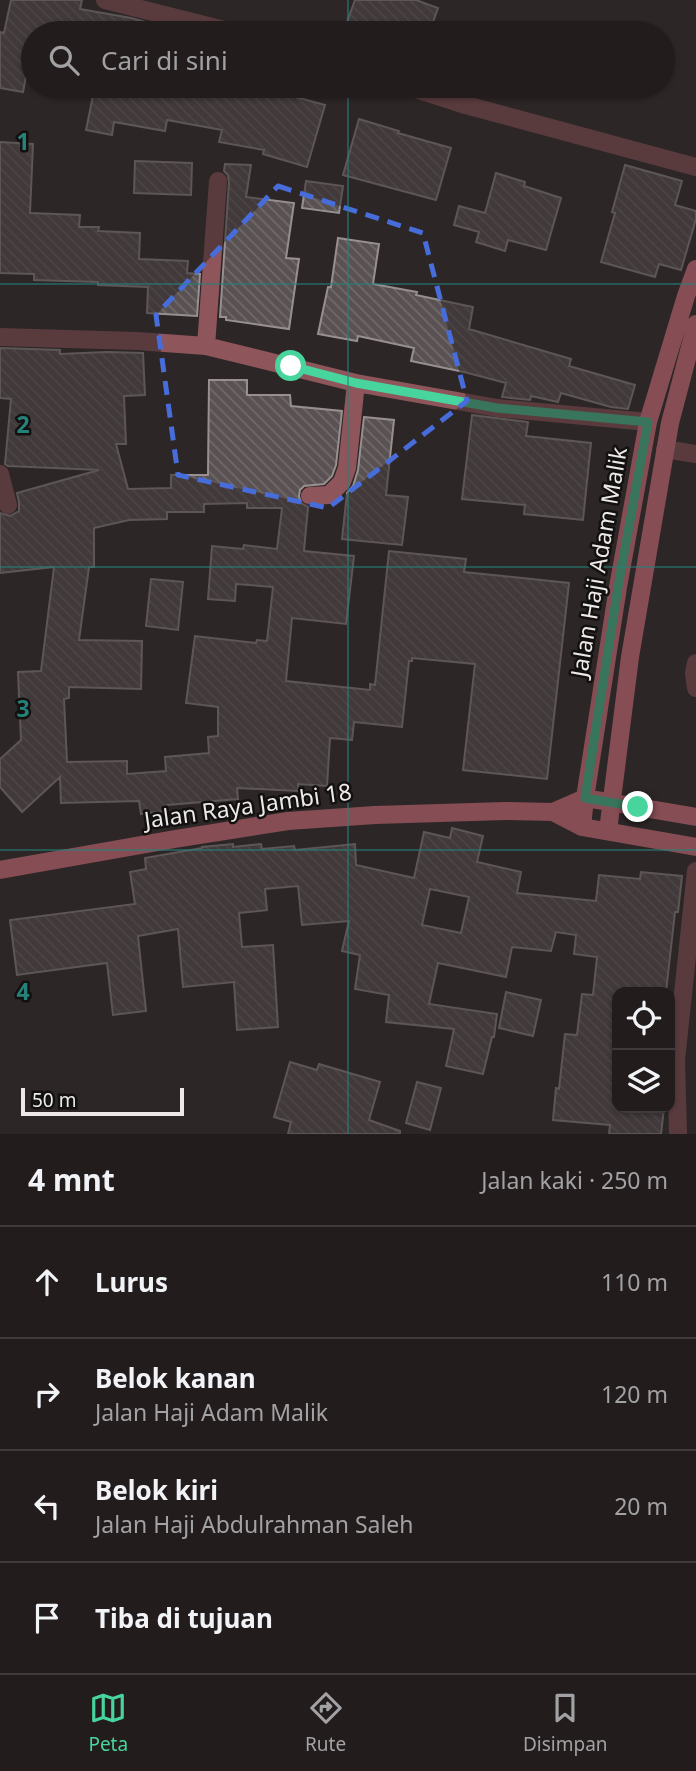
<!DOCTYPE html>
<html lang="id">
<head>
<meta charset="utf-8">
<style>
  body { margin:0; font-family:"Noto Sans",sans-serif; background:#2e292a; color:#f1f3f6 }
  .controls { position:absolute; right:21px; bottom:21px; display:grid; overflow:hidden; border-radius:14px; box-shadow:0 2px 5px #0004 }
  .controls button { width:63px; height:63px; display:grid; place-items:center; padding:0; border:0; border-bottom:2px solid #3f3a3b; background:#221c1d; color:#f1f3f6; font:35px sans-serif }
  .scale { position:absolute; left:21px; bottom:18px; width:163px; box-sizing:border-box; padding-left:7px; border:4px solid #ede9e9; border-top:0; font-size:19px; line-height:24px; white-space:nowrap; color:#ede9e9; -webkit-text-stroke:5px #131010; paint-order:stroke }
  .stop { position:absolute; width:21px; height:21px; margin:-16px; border:5px solid #48d49d; border-radius:50%; background:#fff }
  .stop.end { background:#48d49d; border-color:#fff; box-shadow:0 2px 7px #0008 }
  .list { margin:0; padding:0; list-style:none }
  h2 { display:flex; justify-content:space-between; align-items:center; height:91px; margin:0; padding:0 28px; font-size:30px }
  h2 small { font-size:23px; font-weight:400; color:#a2a1a4 }
  .list li { display:grid; grid-template-columns:46px 1fr auto; gap:21px; align-items:center; box-sizing:border-box; height:112px; padding:0 28px; border-top:2px solid #3f3a3b }
  .list b { display:block; font-size:26px; white-space:nowrap }
  .list p { margin:0; font-size:23px; white-space:nowrap; color:#a2a1a4 }
  .list em { font-size:23px; font-style:normal; color:#a2a1a4 }
  .icon { flex:none; width:38px; height:38px; fill:none; stroke:currentColor; stroke-width:2; stroke-linecap:round; stroke-linejoin:round }
  .map { position:relative; flex:none; width:696px; height:1134px; overflow:hidden }
  .search { position:absolute; background:#221c1d; box-shadow:0 2px 5px #0004; left:21px; right:21px; top:21px; height:77px; display:flex; align-items:center; gap:18px; box-sizing:border-box; padding:0 24px; border-radius:38px; color:#a2a1a4; font-size:26px }
  .sheet { height:539px; background:#221c1d }
  nav { display:flex; justify-content:space-around; align-items:center; box-sizing:border-box; height:98px; border-top:2px solid #3f3a3b; background:#221c1d; font-size:19px; color:#a2a1a4 }
  nav a { display:grid; justify-items:center; gap:4px }
  nav .on { color:#48d49d }
  .map>svg:first-child { display:block }
  .building { fill:url(#building-back-hatch); stroke:#989090; stroke-width:2; fill-rule:evenodd }
  .lines { fill:none; stroke-linecap:round; stroke-linejoin:round }
  .minor { stroke:#8e555b; stroke-width:18 }
  .major { stroke:#f27d8c; stroke-width:18 }
  .route { stroke:#48d49d; stroke-width:9 }
  .marked { fill:none; stroke:#476ddb; stroke-width:5; stroke-dasharray:14 9; stroke-linejoin:round }
  .grid { fill:none; stroke:#25827a; stroke-width:2; stroke-opacity:0.55 }
  .labels { text-anchor:middle; stroke-width:5; stroke-linejoin:round; paint-order:stroke }
  .street-label { font-size:23px; fill:#ede9e9; stroke:#131010 }
  .grid-label { font-size:23px; text-anchor:middle; font-weight:bold; fill:#25827a; stroke:#131010; stroke-width:5; stroke-linejoin:round; paint-order:stroke }
</style>
</head>
<body>
<div class="map">
<svg width="696" height="1134" viewBox="0 0 696 1134">
  <defs>
    <pattern id="building-back-hatch" width="6" height="6" patternUnits="userSpaceOnUse" patternTransform="scale(1.75)"><rect width="6" height="6" fill="#595152"/><path d="M-1 5l2 2M0 0l6 6M5-1l2 2" fill="none" stroke="#716a6b"/></pattern>
  </defs>
  <rect width="100%" height="100%" fill="#2d2627"/>
  <!-- building -->
  <path class="building" d="M11,0H82L80,9L131,18L164,27V33H33V57L30,56L23,92L0,88V32L4,33Z
    M355,0H416L438,8L429,33H343Z
    M95,86H279L277,92L325,105L307,167L263,154L264,150L219,142L222,130L167,120L165,131L114,122L112,135L86,130Z
    M359,119L399,131L398,133L451,148L436,200L343,175Z
    M0,142L33,144L30,213L80,215L79,227H99L98,231L140,233L139,259L188,261L187,273L200,274L197,316L147,313L148,287L98,285V282L34,280V274L0,273Z
    M135,161L192,163L191,195L134,193Z
    M225,164L251,165L246,197L294,203L286,258L299,259L289,329L226,320V317H220L229,182L228,175L224,171Z
    M625,165L682,181L675,205L696,211V219L681,270L659,264L655,277L601,262L615,213L612,212Z
    M496,173L525,182L524,186L561,198L546,250L508,240L505,251L476,242L479,232L454,225L459,206L485,213Z
    M306,181L343,186L339,213L302,208Z
    M338,238L379,244L373,284L417,292L416,295L473,307L469,329L571,359L569,366L635,385L628,409L611,407L561,393L558,402L531,396L530,400L502,397L506,383L464,372L411,361L414,348L358,336L357,341L318,334L328,287H331Z
    M0,348L60,350V354L107,352L143,353L145,395L124,396L126,444H116L128,489L171,488V475H208L209,380H247V395H290L291,406L342,411L336,465L332,476L324,484L304,486L300,490L299,496L301,503L308,507L304,551L354,556L346,624L292,618L286,681L370,690V684L375,685L389,551L466,559L464,572L569,583L547,779L463,770L475,664L412,658V661H409L402,727L354,722L352,740L330,738L327,786L298,784V791L237,788L238,799L167,805V811L141,814L139,801L61,803L60,777L22,812L0,787V759L21,740L18,672L41,671L54,567L0,573V513L10,516L19,511V502L17,493L99,470L8,466L5,464L11,399L0,398ZM247,503V508H282L277,549L244,545L243,549L212,546L208,599L235,601L236,584L273,587L267,641L257,640L256,643L195,636L186,703L218,707V736L208,737L209,753L165,757L166,771L127,774V761L67,762L64,699L69,698V687L141,689L142,641L79,640L89,567H94V528L129,520L167,519V512H204V504Z
    M472,415L528,422L526,436L591,443L583,520L524,514L525,505L462,499Z
    M364,417L394,420L386,495L408,497L402,545L342,539L347,493L353,486L358,470Z
    M151,579L183,582L178,630L146,626Z
    M452,828L483,836L477,862L521,872L517,893L596,901L599,875L640,879L641,872L682,876L678,912H675L666,992H617V1108H664L661,1134H609L610,1125L553,1120L556,1088L559,1089L565,1034L577,1035L582,994L593,995L597,957L574,954L576,935L556,932L551,951L512,947L506,977L438,963L429,1004L497,1014L494,1037H492L483,1074L446,1066L454,1029L386,1022L389,995L355,989L360,955L342,951L349,921L302,925L298,886L265,889L267,910L239,913L242,947L273,945L278,1027L237,1030L234,982L183,987L178,929L138,936L146,1011L113,1015L107,963L17,975L10,920L135,904L130,872L146,869L145,858L202,848V847L233,844V847L261,844L262,849L294,846L295,850L355,844L356,865L414,878L424,832L450,838ZM430,889L469,897L461,933L422,925Z
    M506,992L541,1000L533,1036L499,1028Z
    M290,1062L317,1070L319,1064L380,1082L369,1120L400,1131V1134H288L291,1122L274,1117Z
    M417,1082L441,1088L430,1130L406,1123Z"/>
  <g class="lines">
    <!-- minor -->
    <path class="minor" d="M105,0L236,33
      M406,86L462,104L696,167
      M0,337L137,341L206,346L356,383L497,408L648,422
      M206,346L218,181
      M665,449L696,454
      M0,474L8,505
      M310,496L329,495L342,482L347,468L356,383
      M696,663L694,673L696,688
      M678,1134L676,1060L696,871"/>
    <!-- major -->
    <path class="major" d="M553,812L582,827L696,847
      M582,827L585,798L618,587L648,422L686,296L696,269
      M608,831L630,657L670,423L696,324
      M0,870L175,839L288,821L375,815L505,811L553,812L585,798L696,817"/>
  </g>
  <g class="lines">
    <!-- route -->
    <path class="route" d="M291,366L356,383L497,408L648,422L618,587L585,798L638,807"/>
  </g>
  <!-- marked area -->
  <path d="M0 0H696V1134H0ZM278,186L423,233L467,401L328,508L178,475L156,315Z" fill="#2d2627" fill-opacity=".55" fill-rule="evenodd"/>
  <path class="marked" d="M278,186L423,233L467,401L328,508L178,475L156,315Z"/>
  <!-- grid -->
  <path class="grid" d="M348,0V33M348,86V1134M0,284H696M0,567H696M0,850H696"/>
  <g class="labels">
    <!-- street labels -->
    <g class="street-label">
      <text transform="translate(599 562) rotate(-80)" y="8">Jalan Haji Adam Malik</text>
      <text transform="translate(248 806) rotate(-8)" y="8">Jalan Raya Jambi 18</text>
    </g>
  </g>
  <g class="grid-label">
    <text x="23" y="150">1</text>
    <text x="23" y="433">2</text>
    <text x="23" y="717">3</text>
    <text x="23" y="1000">4</text>
  </g>
</svg>
<div class="controls">
<button><svg class="icon" aria-label="locate" viewBox="0 0 24 24"><circle cx="12" cy="12" r="6"/><path d="M12 2v4M12 18v4M2 12h4M18 12h4"/></svg></button>
<button><svg class="icon" aria-label="layers" viewBox="0 0 24 24"><path d="M12 4l9 5-9 5-9-5zM3 14l9 5 9-5"/></svg></button>
</div>
<div class="scale">50 m</div>
<div class="stop" style="left:291px;top:366px"></div>
<div class="stop end" style="left:638px;top:807px"></div>
<div class="search"><svg class="icon" aria-label="search" viewBox="0 0 24 24"><circle cx="10" cy="10" r="6"/><path d="M15 15l6 6"/></svg>Cari di sini</div>
</div>
<section class="sheet">
<h2>4 mnt<small>Jalan kaki · 250 m</small></h2>
<ul class="list">
<li><svg class="icon" aria-label="ahead" viewBox="0 0 24 24"><path d="M12 20V5M6 11l6-6 6 6"/></svg><div><b>Lurus</b></div><em>110 m</em></li>
<li><svg class="icon" aria-label="right" viewBox="0 0 24 24"><path d="M7 20v-9h11M14 6l5 5-5 5"/></svg><div><b>Belok kanan</b><p>Jalan Haji Adam Malik</p></div><em>120 m</em></li>
<li><svg class="icon" aria-label="left" viewBox="0 0 24 24"><path d="M17 20v-9H6M10 6l-5 5 5 5"/></svg><div><b>Belok kiri</b><p>Jalan Haji Abdulrahman Saleh</p></div><em>20 m</em></li>
<li><svg class="icon" aria-label="arrive" viewBox="0 0 24 24"><path d="M6 21V4h12l-3 4 3 4H6"/></svg><div><b>Tiba di tujuan</b></div></li>
</ul>
</section>
<nav>
<a class="on"><svg class="icon" aria-label="map" viewBox="0 0 24 24"><path d="M3 6l6-2 6 2 6-2v14l-6 2-6-2-6 2zM9 4v14M15 6v14"/></svg>Peta</a>
<a><svg class="icon" aria-label="directions" viewBox="0 0 24 24"><path d="M12 3l9 9-9 9-9-9zM9 14v-3h6M13 9l2 2-2 2"/></svg>Rute</a>
<a><svg class="icon" aria-label="saved" viewBox="0 0 24 24"><path d="M7 4h10v16l-5-4-5 4z"/></svg>Disimpan</a>
</nav>
</body>
</html>
